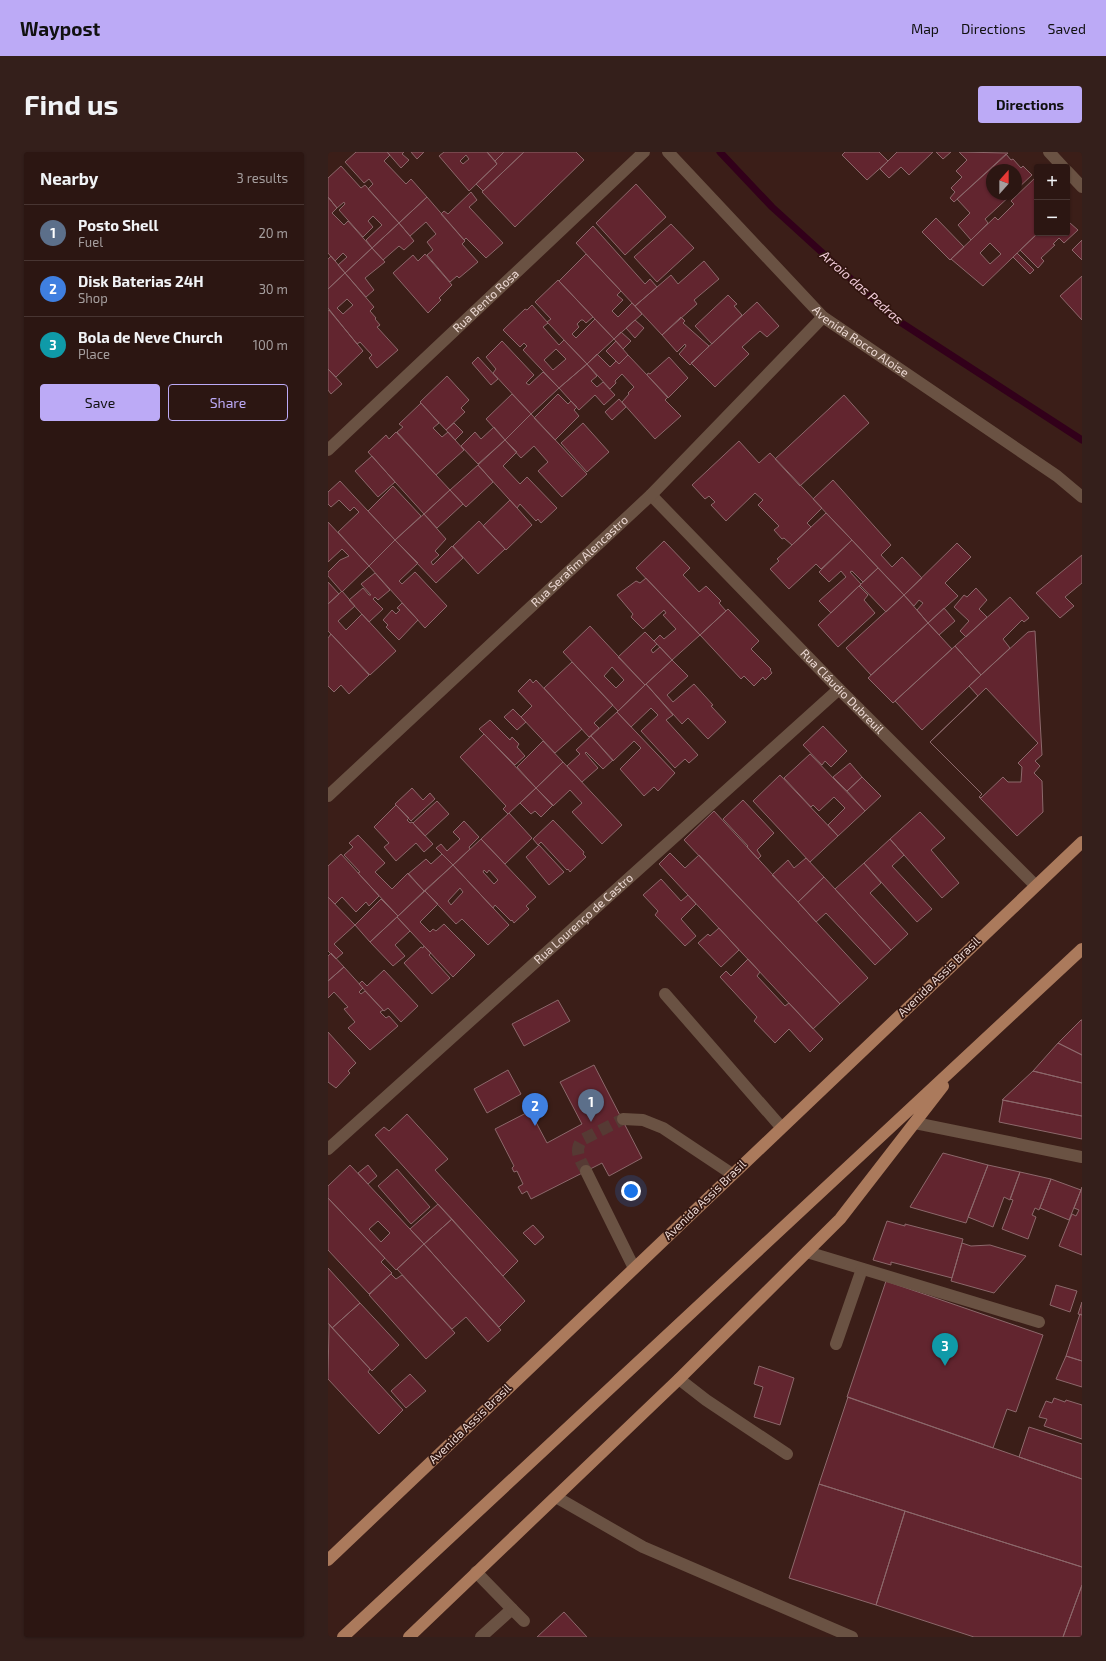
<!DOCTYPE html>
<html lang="en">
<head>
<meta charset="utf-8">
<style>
  body { margin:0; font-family:"Exo 2",sans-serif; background:#341f1b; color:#f1f3f6 }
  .controls { position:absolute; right:12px; top:12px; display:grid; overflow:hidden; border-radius:4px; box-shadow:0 1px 3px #0004 }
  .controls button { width:36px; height:36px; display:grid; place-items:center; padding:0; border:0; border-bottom:1px solid #483532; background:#2c1612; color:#f1f3f6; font:20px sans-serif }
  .compass { position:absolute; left:658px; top:12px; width:36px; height:36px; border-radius:50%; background:#2c1612; box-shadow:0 1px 3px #0004; rotate:21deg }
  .you { position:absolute; left:303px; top:1039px; width:14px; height:14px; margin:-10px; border:3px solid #fff; border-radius:50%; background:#1a73e8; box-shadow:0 0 0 6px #1a73e833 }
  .badge { display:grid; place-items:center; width:26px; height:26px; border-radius:50%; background:#bcaaf6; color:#fff; font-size:13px; font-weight:700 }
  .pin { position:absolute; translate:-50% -33px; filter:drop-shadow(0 1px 2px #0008) }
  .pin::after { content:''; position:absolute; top:21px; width:14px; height:12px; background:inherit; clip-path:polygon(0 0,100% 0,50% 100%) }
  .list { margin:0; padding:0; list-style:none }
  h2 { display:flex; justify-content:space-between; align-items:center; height:52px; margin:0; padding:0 16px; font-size:17px }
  h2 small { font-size:13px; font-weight:400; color:#a69f9f }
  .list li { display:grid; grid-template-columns:26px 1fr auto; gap:12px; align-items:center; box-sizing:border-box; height:56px; padding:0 16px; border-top:1px solid #483532 }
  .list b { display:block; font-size:15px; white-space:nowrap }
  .list p { margin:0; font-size:13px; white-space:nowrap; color:#a69f9f }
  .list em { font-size:13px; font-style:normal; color:#a69f9f }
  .actions { display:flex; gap:8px; padding:12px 16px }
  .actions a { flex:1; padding:9px 0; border:1px solid #bcaaf6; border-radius:4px; text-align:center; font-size:14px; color:#bcaaf6 }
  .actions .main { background:#bcaaf6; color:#111 }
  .map { position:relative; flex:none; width:754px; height:1485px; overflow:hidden; border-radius:4px }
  header { display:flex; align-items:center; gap:24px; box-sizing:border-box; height:56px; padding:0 20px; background:#bcaaf6; color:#111 }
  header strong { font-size:19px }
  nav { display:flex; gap:22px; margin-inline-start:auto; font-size:14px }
  .intro { display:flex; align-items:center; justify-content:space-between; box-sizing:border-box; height:96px; padding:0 24px }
  h1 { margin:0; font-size:28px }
  .button { padding:10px 18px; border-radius:4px; background:#bcaaf6; color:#111; font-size:14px; font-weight:700 }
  main { display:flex; gap:24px; padding:0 24px }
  aside { flex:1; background:#2c1612; border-radius:4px; box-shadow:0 1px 3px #0004 }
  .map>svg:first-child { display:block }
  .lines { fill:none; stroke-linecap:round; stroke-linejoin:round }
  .stream { stroke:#32001a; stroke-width:7 }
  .building { fill:#62252f; stroke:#8c686b; fill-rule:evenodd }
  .minor-tunnel { stroke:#563a34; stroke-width:12; stroke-dasharray:12 6; stroke-linecap:butt }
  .minor { stroke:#6a5243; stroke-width:12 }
  .major { stroke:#ab7a5c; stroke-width:12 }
  .labels { text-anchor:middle; stroke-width:3.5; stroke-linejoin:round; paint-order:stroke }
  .street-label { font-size:12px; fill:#ecd8d3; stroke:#31150f }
  .water-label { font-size:13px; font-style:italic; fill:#f3cddb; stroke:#31150f }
</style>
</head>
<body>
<header>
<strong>Waypost</strong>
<nav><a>Map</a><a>Directions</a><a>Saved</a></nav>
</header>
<div class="intro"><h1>Find us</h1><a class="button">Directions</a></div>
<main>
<aside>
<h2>Nearby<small>3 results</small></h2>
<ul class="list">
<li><span class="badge" style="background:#5c6f8a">1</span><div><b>Posto Shell</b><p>Fuel</p></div><em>20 m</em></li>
<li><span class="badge" style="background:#3f7fe0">2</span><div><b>Disk Baterias 24H</b><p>Shop</p></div><em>30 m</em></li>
<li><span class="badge" style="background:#0f9aa8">3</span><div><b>Bola de Neve Church</b><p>Place</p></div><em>100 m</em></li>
</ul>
<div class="actions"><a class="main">Save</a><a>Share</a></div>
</aside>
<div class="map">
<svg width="754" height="1485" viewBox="0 0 754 1485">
  <rect width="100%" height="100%" fill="#3b1e18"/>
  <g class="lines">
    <!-- stream -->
    <path class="stream" d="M392,0L444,55L566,166L754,288"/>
  </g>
  <!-- building -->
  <path class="building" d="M28,0H59L62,3L56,9L78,32L83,27L99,45L71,71L40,37L45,32L41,27L36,31L17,10Z
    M59,0H76L74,2L81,8L73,16Z
    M83,0H96L89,7Z
    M116,0H159L169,12L141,39L111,4ZM138,3L141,7L135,12L132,9Z
    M159,0H176L167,9Z
    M176,0H196L155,39L148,32L169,12L167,9Z
    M196,0H248L256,8L187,75L154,40Z
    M517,0H551L560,9L539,28L514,3Z
    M569,0H605L581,23L573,15L561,26L552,17Z
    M608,0H623L615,7Z
    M631,0L680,1L626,50L622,46L627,40L623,36L634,25L628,19L639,8Z
    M678,2L683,8L685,7L693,16L695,14L704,23L688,38V18H664V42H684L657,67L660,71L643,88L630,73L642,61L629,47Z
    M13,14L33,36L37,33L71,71L44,96L38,88L54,73L45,64L40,69L45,75L35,85L11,58L17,52L16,50L9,56L0,45V26Z
    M709,24L710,81L655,134L623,107L667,65L670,68L686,52L683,49ZM662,91L673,102L662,112L652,101Z
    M308,32L338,65L297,103L268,71Z
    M143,40L149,48L141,55L175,91L158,106L138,86L136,88L113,62L116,59L120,62Z
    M0,45L9,56L4,61L16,73L20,69L44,96L17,121L10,113L19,105L15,101L7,109L0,101Z
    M99,45L137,89L134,92L150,110L131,126L129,124L122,130L99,103L105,98L99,90L108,82L98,70L82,84L71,71Z
    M608,66L636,95L622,108L594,80Z
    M71,71L86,89L76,98L71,94L55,108L44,96Z
    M742,71L750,78L736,91L731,86L725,92L727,93L713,106L716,109L710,116L692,98L710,81H728L730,83L732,81H739V74Z
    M343,72L366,96L329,130L306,105Z
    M265,74L317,132L322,127L329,135L307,154L248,91Z
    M754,88V108L744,98Z
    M44,96L57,110L37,126L46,138L38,145L17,121Z
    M689,101L706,118L702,122L685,105Z
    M97,102L124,133L111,146L113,148L100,161L65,121L85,103L90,109Z
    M258,102L293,139L289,143L295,148L284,159L290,165L304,151L314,162L286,187L231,129Z
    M3,104L17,121L0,137V107Z
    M376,109L391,127L366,148L369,152L334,183L307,154L343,123L350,132Z
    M17,121L46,155L42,159L48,166L47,167L52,173L49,175L70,198L49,216L41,206L44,203L32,190L29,192L0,156V137ZM19,147L25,153L15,162L9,156Z
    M754,124V168L732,144Z
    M230,128L265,165L258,171L255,168H253L249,172L251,175L244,182L248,186L267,167L286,187L259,212L219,170L223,167L207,150Z
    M400,143L409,152L406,154L414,163L384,192L367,174Z
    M429,150L451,174L439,185L432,179L414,195L421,202L387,235L363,211Z
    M204,153L220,171L215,175L231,193L236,188L259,212L231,236L195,198L199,194L196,191L192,195L175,178L197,157L199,158ZM228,197L238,207L225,218L216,208Z
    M0,158H1L35,199L8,225L0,217Z
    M353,165L357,169L355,171L381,194L362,213L351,202L358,194L357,192L349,200L334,183Z
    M307,168L316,176L307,186L298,176Z
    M293,180L303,189L295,197L286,187Z
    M174,189L206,223L198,231L201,233L215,220L231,236L203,262L165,221L168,217L158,205Z
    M288,189L300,203L291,212L278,199Z
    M269,202L282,215L288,209L291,212L300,203L340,245L337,248L353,264L327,287L294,250L301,242L300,241L306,235L294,222L287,229L288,231L282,237L259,212Z
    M150,205L170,227L163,233L144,211Z
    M341,205L360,226L340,246L319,223L320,221L322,222Z
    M259,212L269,224L263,229L269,235L275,230L287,243L276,253L267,243L251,258L231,236Z
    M0,217L14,232L3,242L0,238Z
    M119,224L141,248L133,256L137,260L118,278L92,250Z
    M184,242L203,262L177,288L158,267Z
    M230,242L240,252L243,249L249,255L246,258L251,264L227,288L206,266Z
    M516,243L541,271L472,334L447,307Z
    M291,247L298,255L284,268L277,260Z
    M93,251L111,271L105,276L114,285L120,280L136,298L108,323L69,280L75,275L71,272Z
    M203,262L259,322L234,345L210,319L220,310L206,294L193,306L177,288Z
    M126,271L135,280L127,288L118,278Z
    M255,271L281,300L259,320L233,291Z
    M166,275L177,288L150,312L133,294L147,280L153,287Z
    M68,280L122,338L96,362L40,300L58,283L61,287Z
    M177,288L189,300L175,314L192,332L199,325L229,356L213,371L210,367L208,369L192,352L189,356L150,313Z
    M411,289L431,311L442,301L494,356L479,371L483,375L464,393L456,386L454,387L446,378L451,374L430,353L435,348L427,341L398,369L383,353L387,350L381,344L377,347L364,333Z
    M44,304L67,330L50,345L27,319Z
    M150,313L165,330L138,355L122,338Z
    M505,328L563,393L553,403L564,415L574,405L594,426L576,443L485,347Z
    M12,329L67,388L41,414L10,380L31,360L26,355L22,359L11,348L3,355L0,352V340Z
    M65,334L93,364L67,388L40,359Z
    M122,338L135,352L109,376L96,362Z
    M182,348L204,373L178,398L155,374Z
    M498,361L524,388L493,417L488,412L461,437L442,417L451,409L449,407Z
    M96,362L118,387L107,399L111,403L103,410L105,413L124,394L135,406L108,431L67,388Z
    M151,369L177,397L150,422L125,394Z
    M0,370L41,414L14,440L0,424V420L12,408L21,404L14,397L0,410Z
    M67,388L90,411L71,429L74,432L87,420L119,454L97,476L41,414Z
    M524,388L550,416L535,430L524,419L522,420L533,432L503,461L491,449L518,425L513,419L501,430L491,420Z
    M336,389L362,416L355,423L371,440L378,434L393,449L391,451L398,459L372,483L308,416Z
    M629,391L643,405L617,431L630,444L600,471L589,458L595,451L591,448L586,454L576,443Z
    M754,403V431L737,445L746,454L732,466L708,441Z
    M550,416L576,443L558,460L532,433Z
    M47,421L62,438L50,448L47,445L45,447L55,457L41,470L21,448L35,436L41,443H43L33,432Z
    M318,426L372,483L344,508L326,489L332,483L336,487L348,477L335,463L338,461L336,458L315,477L303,465L305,462L289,443L308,429L312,431Z
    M0,430L11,442L0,452Z
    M531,434L540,443L536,448L547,461L510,495L490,473Z
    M648,436L659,448L651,457L659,465L638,485L632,479L641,469L626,455L636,443L639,445Z
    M14,439L27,454L10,469L18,478L34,462L68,499L42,523L0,479V452Z
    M576,443L600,471L543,523L518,496Z
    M682,445L701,466L696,470L694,468L675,487L682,496L653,523L627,494Z
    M74,451L90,468L71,488L58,475L60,473L55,468L64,458L68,462L72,458L69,456Z
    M616,456L627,469L611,483L600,471Z
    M400,457L431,489L423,497L443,517L442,518L444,521L437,528L435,525L426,534L416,524L413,527L372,483Z
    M600,471L624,497L565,551L540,526Z
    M262,474L317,533L290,559L235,500ZM284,515L296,528L288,536L276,524Z
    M707,479L714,603L707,609L712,614L706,621L714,629L715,660L689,684L651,645L654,642L602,590L650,544L641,534L700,480Z
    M317,480L329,492L323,498L325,501L332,495L344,508L317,533L290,505Z
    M3,482L41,523L21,542L13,533L6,540L0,534V486Z
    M627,494L653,523L594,578L567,549Z
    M344,508L360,524L339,543L345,550L366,532L385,553L383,554L398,570L380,587L360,566L354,572L318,532Z
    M244,510L285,553L266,571L271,576L261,585L216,536Z
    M202,527L205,531L208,528L254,577L227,601L193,565L204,554L190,539Z
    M318,532L345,563L338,568L370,603L361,611L357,607L347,616L313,579L330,563L323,556L303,575L289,560Z
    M658,536L710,591L690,611L694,615L693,630H680L675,625L653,646L651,645L654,642L602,590Z
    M185,557L198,570L189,578L176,565Z
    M289,560L347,621L330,639L326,635L316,644L292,617L313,596L306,589L285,609L263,584Z
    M162,568L182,588L184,585L191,592L189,595L197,604L187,613L151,577Z
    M495,574L519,599L503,615L497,609L494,613L475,593Z
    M156,582L208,636L180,662L175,657L178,654L132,605Z
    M263,584L285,608L275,617L258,600L257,601L270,616L254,630L239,614L252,602L248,598Z
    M215,589L235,610L208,636L189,615Z
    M482,602L537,659L510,684L500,673L517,656L506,645L491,659L485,653L483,655L456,626Z
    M235,610L294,673L274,692L244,660L254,651L242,638L225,654L208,636Z
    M522,611L534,625L519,639L505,625Z
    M452,623L510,684L482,710L425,649Z
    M534,625L553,644L537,659L519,639Z
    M84,636L95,648L102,641L107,647L83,669L67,652Z
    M208,636L225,653L213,665L207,659L203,662L192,651Z
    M415,648L446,681L429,698L433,704L430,707L419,695L420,694L395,667Z
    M109,649L121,662L97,684L85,671Z
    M68,653L81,666L79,668L82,671L84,670L105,692L96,700L88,691L68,709L56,695L61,691L46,675Z
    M386,659L540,826L512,852L356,688Z
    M592,660L617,686L603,698L631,731L614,746L562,687Z
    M181,661L204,686L177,712L153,687Z
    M225,668L256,700L255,702L258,705L242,720L240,717L239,718L213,690L210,693L205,687Z
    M136,669L151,685L141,695L142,697L125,713L108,696L113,692L119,699L132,687L125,680Z
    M30,683L57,711L47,720L64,737L80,721L96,739L70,764L30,721L32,720L16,703L25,695L21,691Z
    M153,687L208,745L198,754L201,757L186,771L184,768L183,769L167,753L165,756L125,713ZM156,718L159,721L161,718L170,728L166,732L155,720Z
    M562,687L576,703L564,714L604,757L589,770L536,711Z
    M211,693L236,720L221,733L198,705Z
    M342,701L357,716L371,703L512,852L485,877L331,712Z
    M13,702L51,744L41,754L38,750L28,760L14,745L7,752L0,745V714Z
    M114,702L125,713L96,739L80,722L98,707L103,712Z
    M478,706L496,725L470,750L444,723L460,708L466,716Z
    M536,711L553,731L542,741L580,782L563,798L507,737Z
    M125,713L181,773L160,793L134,767L128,772L97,739ZM132,736L135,740L123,753L120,749Z
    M496,725L563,798L547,813L498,761L488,770L470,750Z
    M333,727L353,749L360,743L368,752L353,767L368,784L357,794L327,763L330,759L315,743Z
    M97,739L110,752L92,770L102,780L105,777L108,779L116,772L147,803L125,825L69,765Z
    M0,745L27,773L6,792L15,801L8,807L0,799Z
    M53,747L70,764L42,790L27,773Z
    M69,765L82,779L67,793L77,804L65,814L42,790Z
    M391,776L411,798L393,815L370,791L380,782L382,784Z
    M96,794L103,801L101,803L122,826L104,842L76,811L93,795L95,796Z
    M3,801L16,815L0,829V804Z
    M420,807L432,820L429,824L457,854L461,851L495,887L482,900L461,877L447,891L426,869L429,865L392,825L398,819L403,824Z
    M16,815L35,836L31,840L33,842L37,839L55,858L52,860L58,866L61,864L70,874L42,898L20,876L27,870L16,857L20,855L6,840L0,846V829Z
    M56,818L90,854L73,870L60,856L56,859L31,832L34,829L39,834Z
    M230,848L242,869L196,894L184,872Z
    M753,868H754V903L730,891Z
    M0,880L28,911L20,919L22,921L8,936L0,930Z
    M730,891L754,903V931L705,919Z
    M266,913L314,1006L281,1024L274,1011L203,1047L199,1039L194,1042L190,1035L195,1032L189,1019L186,1020L184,1016L186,1014L167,977L202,959L219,991L254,972L232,930Z
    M180,918L193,942L159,961L146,937Z
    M705,919L754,931V964L674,948Z
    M675,948L754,964V987L671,970Z
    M79,962L120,1007L107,1018L190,1109L175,1124L47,983L56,975L61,979Z
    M615,1001L660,1013L638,1071L582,1055Z
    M22,1013L96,1092L68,1118L0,1046V1034ZM50,1069L62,1081L53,1090L41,1077Z
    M40,1013L49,1024L40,1032L30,1021Z
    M660,1013L692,1020L682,1048L676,1045L665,1075L640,1065Z
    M69,1017L102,1055L83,1072L50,1034Z
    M692,1020L723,1027L711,1058L707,1056L704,1063L708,1065L700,1087L674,1077L685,1048L682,1047Z
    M723,1027L753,1038L741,1068L712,1056Z
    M754,1035V1103L731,1094L744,1062L748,1064L751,1058L746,1056Z
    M0,1046L57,1106L53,1110L64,1121L41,1142L0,1098Z
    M110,1052L124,1067L96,1092L82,1077Z
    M124,1067L197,1149L171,1175L96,1092Z
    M559,1069L577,1074V1072L635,1087L624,1126L563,1110V1113L545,1108Z
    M205,1073L216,1085L207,1093L195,1081Z
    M634,1091L643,1094L662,1093L698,1104L666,1141L623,1129Z
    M96,1092L173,1178L160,1190L138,1165L124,1177L69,1117Z
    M0,1116L32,1151L4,1176L0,1171Z
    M63,1122L68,1127L74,1123L127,1181L98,1207L41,1143Z
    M558,1129L715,1183L688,1260L679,1257L665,1296L519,1245Z
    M728,1133L749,1139L742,1160L722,1153Z
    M754,1150V1163L750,1162Z
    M32,1151L71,1193L44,1219L4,1176Z
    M752,1162L754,1163V1209L738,1204Z
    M1,1172L42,1217L40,1220L75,1258L51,1282L0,1227Z
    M738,1204L754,1209V1235L728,1227Z
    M431,1214L466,1226L452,1273L426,1265L435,1235L426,1232Z
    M82,1222L98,1239L78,1256L63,1239Z
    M520,1245L754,1327V1415L491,1332Z
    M726,1246L737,1250L738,1248L754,1253V1287L716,1274L719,1267L711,1265L718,1249L724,1251Z
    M701,1275L754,1292V1327L691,1305Z
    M491,1332L577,1359L548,1453L461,1426Z
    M577,1359L754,1415V1433L735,1485H646L548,1453Z
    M754,1433V1485H735Z
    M236,1460L259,1485H209Z"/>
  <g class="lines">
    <!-- minor-tunnel -->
    <path class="minor-tunnel" d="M258,1019C253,1009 245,999 254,988L295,967"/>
    <!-- minor -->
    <g class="minor">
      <path id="s1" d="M340,0L495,165L729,324L754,345"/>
      <path d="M721,0L735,15"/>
      <path d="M739,19L754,35"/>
      <path id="s2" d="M0,298L316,0"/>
      <path id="s3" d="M323,343L511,537L707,733"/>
      <path id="s4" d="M0,644L323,343L495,165"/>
      <path d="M337,842L453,975"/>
      <path d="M295,967L315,968L335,976L404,1022"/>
      <path d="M587,971L754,1005"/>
      <path id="s5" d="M0,997L511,537"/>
      <path d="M258,1019L306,1116"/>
      <path d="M479,1100L711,1170"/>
      <path d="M508,1192L534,1117"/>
      <path d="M351,1227L378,1248L459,1302"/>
      <path d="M228,1345L315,1395L524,1485"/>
      <path d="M148,1420L184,1457L153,1485"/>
      <path d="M184,1457L196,1469"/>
    </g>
    <!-- major -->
    <path class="major" d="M0,1408L754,690
      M15,1485L754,797
      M81,1485L351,1227L512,1067L615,934"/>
  </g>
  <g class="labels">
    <!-- street labels -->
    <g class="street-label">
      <text dy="4" stroke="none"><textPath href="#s2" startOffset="217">Rua Bento Rosa</textPath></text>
      <text dy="4" stroke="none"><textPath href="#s1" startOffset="271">Avenida Rocco Aloise</textPath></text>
      <text dy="4" stroke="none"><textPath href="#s4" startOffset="344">Rua Serafim Alencastro</textPath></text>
      <text dy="4" stroke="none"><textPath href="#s3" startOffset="274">Rua Cláudio Dubreuil</textPath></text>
      <text dy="4" stroke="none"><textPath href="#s5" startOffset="344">Rua Lourenço de Castro</textPath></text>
      <text transform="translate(611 825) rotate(-44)" y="4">Avenida Assis Brasil</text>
      <text transform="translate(377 1048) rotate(-44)" y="4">Avenida Assis Brasil</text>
      <text transform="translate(142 1272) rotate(-44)" y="4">Avenida Assis Brasil</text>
    </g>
    <!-- water labels -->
    <g class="water-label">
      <text transform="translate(534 135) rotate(41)" y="5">Arroio das Pedras</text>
    </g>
  </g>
</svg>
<div class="controls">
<button>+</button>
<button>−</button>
</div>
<svg class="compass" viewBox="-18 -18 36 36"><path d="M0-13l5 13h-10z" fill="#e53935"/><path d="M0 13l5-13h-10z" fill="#a69f9f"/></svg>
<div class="you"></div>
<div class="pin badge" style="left:263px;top:970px;background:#5c6f8a">1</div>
<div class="pin badge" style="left:207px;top:974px;background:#3f7fe0">2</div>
<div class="pin badge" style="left:617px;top:1214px;background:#0f9aa8">3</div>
</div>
</main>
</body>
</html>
